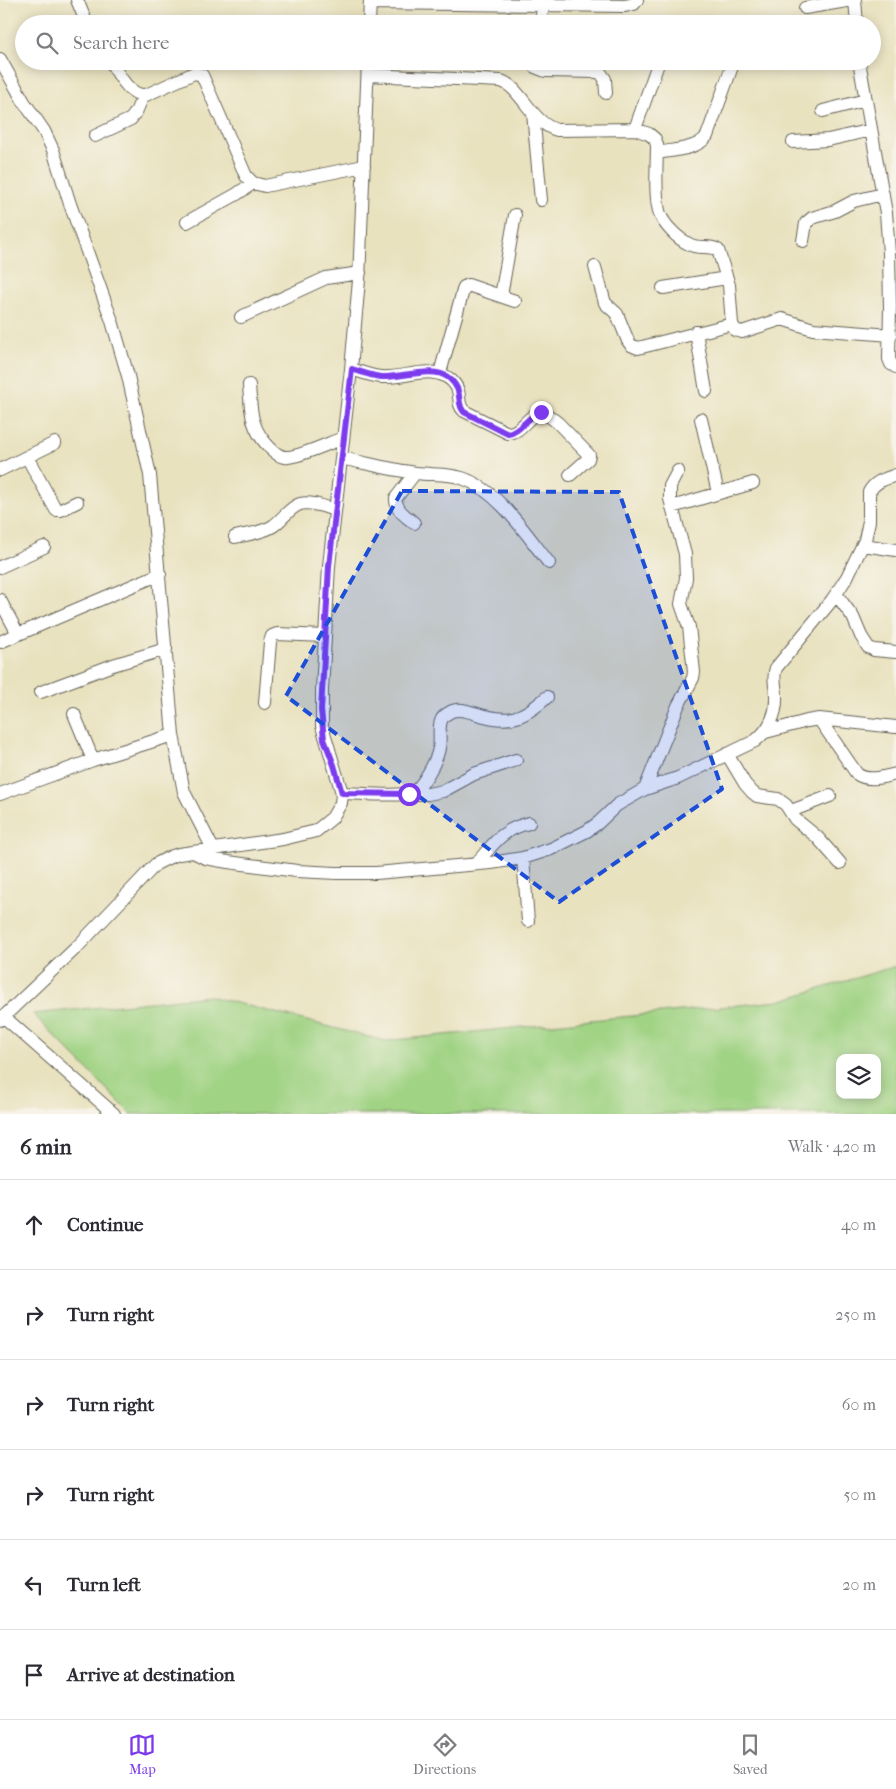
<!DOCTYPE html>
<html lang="en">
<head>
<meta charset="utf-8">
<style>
  body { margin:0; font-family:"IM FELL French Canon",serif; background:#f2f2f3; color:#2b2b33 }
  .controls { position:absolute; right:15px; bottom:15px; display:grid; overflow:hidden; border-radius:10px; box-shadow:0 2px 12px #0003 }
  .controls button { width:45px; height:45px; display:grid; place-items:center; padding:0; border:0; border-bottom:1px solid #e1e1e2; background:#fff; color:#2b2b33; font:25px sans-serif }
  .stop { position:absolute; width:15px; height:15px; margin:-11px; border:4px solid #7c3aed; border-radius:50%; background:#fff }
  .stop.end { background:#7c3aed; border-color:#fff; box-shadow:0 1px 5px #0008 }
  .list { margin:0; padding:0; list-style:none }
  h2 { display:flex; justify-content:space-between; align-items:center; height:65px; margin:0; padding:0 20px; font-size:21px }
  h2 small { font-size:16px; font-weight:400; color:#7c7c81 }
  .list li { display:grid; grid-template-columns:32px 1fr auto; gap:15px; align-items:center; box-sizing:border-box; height:90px; padding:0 20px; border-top:1px solid #e1e1e2 }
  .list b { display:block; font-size:19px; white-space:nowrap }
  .list em { font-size:16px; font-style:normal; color:#7c7c81 }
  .icon { flex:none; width:28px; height:28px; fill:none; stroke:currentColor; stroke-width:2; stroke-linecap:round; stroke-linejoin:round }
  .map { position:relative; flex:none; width:896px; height:1114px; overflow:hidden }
  .search { position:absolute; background:#fff; box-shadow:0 2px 12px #0003; left:15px; right:15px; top:15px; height:55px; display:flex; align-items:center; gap:12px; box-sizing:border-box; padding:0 18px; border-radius:28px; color:#7c7c81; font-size:19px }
  .sheet { height:605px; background:#fff }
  nav { display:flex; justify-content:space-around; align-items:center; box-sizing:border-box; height:70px; border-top:1px solid #e1e1e2; background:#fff; font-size:14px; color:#7c7c81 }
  nav a { display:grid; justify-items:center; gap:2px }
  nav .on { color:#7c3aed }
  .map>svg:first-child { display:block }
  .green { fill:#a0d384; stroke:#5e7850; fill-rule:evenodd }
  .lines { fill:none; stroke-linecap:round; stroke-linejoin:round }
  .minor-casing { stroke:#646155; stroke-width:14 }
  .minor { stroke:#fff; stroke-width:12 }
  .route { stroke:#7c3aed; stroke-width:6 }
  .marked { fill:#1d4ed8; fill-opacity:0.2; stroke:#1d4ed8; stroke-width:4; stroke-dasharray:10 6; stroke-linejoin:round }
</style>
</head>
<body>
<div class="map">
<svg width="896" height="1114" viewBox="0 0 896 1114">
  <rect width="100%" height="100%" fill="#f7f3e8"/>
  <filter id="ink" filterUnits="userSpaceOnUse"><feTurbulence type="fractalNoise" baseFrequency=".02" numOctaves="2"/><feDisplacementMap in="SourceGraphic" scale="10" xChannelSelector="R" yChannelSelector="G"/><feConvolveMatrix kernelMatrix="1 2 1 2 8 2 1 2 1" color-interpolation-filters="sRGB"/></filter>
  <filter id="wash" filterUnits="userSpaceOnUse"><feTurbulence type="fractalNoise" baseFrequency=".0096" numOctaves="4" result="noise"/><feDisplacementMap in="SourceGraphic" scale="20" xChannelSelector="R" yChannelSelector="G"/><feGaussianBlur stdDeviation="1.12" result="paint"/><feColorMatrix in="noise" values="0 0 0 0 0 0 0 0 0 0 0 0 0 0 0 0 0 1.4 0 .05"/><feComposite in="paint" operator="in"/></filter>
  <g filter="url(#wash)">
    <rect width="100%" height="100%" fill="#e9e2bf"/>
    <!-- green -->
    <path class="green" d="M896,966V1114H131L33,1014L209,996L385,1041L779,1001ZM840,1058H877V1095H840Z"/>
  </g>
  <g filter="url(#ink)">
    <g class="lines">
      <!-- minor casing -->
      <g class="minor-casing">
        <path id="minor" d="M77,0L87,24
          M855,0L857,24
          M370,3L625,6L634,4L637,0
          M805,8L853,0
          M369,24L370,0
          M540,24L544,5
          M0,59L24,102L44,131L53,150L70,204L112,321L128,376L150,475L173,735L184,792L213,849
          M110,61C118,73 129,97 146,95L192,74L195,73L202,75L246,176L253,183L265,186L364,166
          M533,61L535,67L545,71L600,72L605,79L606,93
          M859,61L886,213L889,253L890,307L889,359L891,364L896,367
          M368,75L501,81C521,87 532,124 557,130L635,129L649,134L655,139L657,145C657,164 654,198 660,214C664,225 678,239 689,244C698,250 709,244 718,250L729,285L732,324L735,330L742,332L782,319L813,329L891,335
          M823,111L866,100
          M533,113L541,200
          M635,129L659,61
          M95,136L131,119L136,112L143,96
          M793,142L828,140L871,130
          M657,153C672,150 697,150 707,136L734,61
          M187,222L237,194L253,183
          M803,241L806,223L812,218L835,211L854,201L883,194
          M595,267L605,303L617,314L628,341L631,345L638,348L732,324
          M663,288L727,278
          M501,296L515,215
          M241,317L326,278L360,273
          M696,332L706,391
          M351,369C361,372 371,376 381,377C404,379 434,363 452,381C464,393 455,403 464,411L508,433C523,433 528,411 545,413L558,423L589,455L588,459L570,475
          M440,373L464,287L468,285L515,301
          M249,385C251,411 250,429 271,449C276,453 280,458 288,457C302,456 329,443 343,438
          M701,419L718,493
          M27,457L56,510H61L77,502
          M341,458C366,463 391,470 416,473C431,475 448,473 462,478C498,490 526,534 549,563
          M0,470L55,443
          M672,507L753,483
          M414,523C406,516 395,510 396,498L415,473
          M235,537C248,534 262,533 273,526C282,520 290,507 300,504C311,501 325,507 335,510
          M863,545L896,550
          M0,567L44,547
          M836,594L853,617L861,636L868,647L874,650L896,652
          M0,600L18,634
          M0,642L160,574
          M41,692L113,665L166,649
          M265,703L270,642L272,636L277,634L325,636
          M74,714L93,760
          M819,719L857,774C868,782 884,777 896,774
          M766,732L807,721L819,719L896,727
          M727,754L745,784L752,792L757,796L778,799L786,805L795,819L817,837L840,863
          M645,789L678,706L693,678L694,672L689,627L681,604L686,578L685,554L670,499V486L678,471
          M342,793C357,793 399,797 411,793C422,789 437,760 439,748C441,740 438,729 441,721C442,717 448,713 452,711C460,708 467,711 474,713C507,724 522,720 547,697
          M0,794L93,760L173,735
          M409,794H428L443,791L474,774L516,760
          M791,811L830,796
          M193,852L205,858L228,862L297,871L336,873H376L491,863L523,858L551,849L587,831L598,823L617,805L645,789L678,778L755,741C769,730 777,714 776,696C776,686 772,678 776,668L832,600L847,577L865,540L869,521V492C875,481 885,479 896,475
          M523,858L528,921
          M476,864C494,843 501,830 529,823
          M3,1016L114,1114
          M0,1020L78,946L156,864L170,857L179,854L283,839L316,831L332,818L341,803L342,793L322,726V690L329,566L351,369L359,280L368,61"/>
      </g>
      <!-- minor -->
      <use href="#minor" class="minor"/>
    </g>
  </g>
  <g class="lines" filter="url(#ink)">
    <!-- route -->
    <path class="route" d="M409,794L342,793L334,765L324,739L321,710L329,566L352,369C361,372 371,376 381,377C401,378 434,365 449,378C465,392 455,402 464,412L508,434C521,432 528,415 541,412"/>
  </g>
  <!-- marked area -->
  <path class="marked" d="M402,491L619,492L722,789L559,902L286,696Z"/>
</svg>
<div class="controls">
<button><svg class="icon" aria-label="layers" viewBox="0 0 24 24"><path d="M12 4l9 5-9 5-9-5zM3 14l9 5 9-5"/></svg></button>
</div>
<div class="stop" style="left:409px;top:794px"></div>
<div class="stop end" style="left:541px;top:412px"></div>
<div class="search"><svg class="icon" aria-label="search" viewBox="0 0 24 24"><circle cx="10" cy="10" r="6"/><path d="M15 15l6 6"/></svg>Search here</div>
</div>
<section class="sheet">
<h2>6 min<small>Walk · 420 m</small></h2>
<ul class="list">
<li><svg class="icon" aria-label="ahead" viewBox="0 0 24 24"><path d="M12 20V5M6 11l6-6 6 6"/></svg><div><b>Continue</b></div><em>40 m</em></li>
<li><svg class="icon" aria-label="right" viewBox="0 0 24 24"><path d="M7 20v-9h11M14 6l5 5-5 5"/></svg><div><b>Turn right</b></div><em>250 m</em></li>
<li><svg class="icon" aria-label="right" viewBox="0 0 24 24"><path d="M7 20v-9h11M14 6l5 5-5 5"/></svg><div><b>Turn right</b></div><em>60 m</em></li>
<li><svg class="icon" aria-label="right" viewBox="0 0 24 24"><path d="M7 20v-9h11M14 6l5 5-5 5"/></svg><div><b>Turn right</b></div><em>50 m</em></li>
<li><svg class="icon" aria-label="left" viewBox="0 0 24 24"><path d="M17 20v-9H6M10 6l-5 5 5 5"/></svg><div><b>Turn left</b></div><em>20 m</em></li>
<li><svg class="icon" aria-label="arrive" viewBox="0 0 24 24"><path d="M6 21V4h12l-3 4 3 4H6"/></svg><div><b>Arrive at destination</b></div></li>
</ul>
</section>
<nav>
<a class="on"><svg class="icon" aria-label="map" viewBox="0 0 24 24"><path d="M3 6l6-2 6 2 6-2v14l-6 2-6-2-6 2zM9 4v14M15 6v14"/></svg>Map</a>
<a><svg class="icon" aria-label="directions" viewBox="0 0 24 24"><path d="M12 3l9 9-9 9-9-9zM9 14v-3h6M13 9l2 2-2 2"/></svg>Directions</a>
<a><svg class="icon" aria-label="saved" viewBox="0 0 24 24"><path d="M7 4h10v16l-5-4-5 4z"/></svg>Saved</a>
</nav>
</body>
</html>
